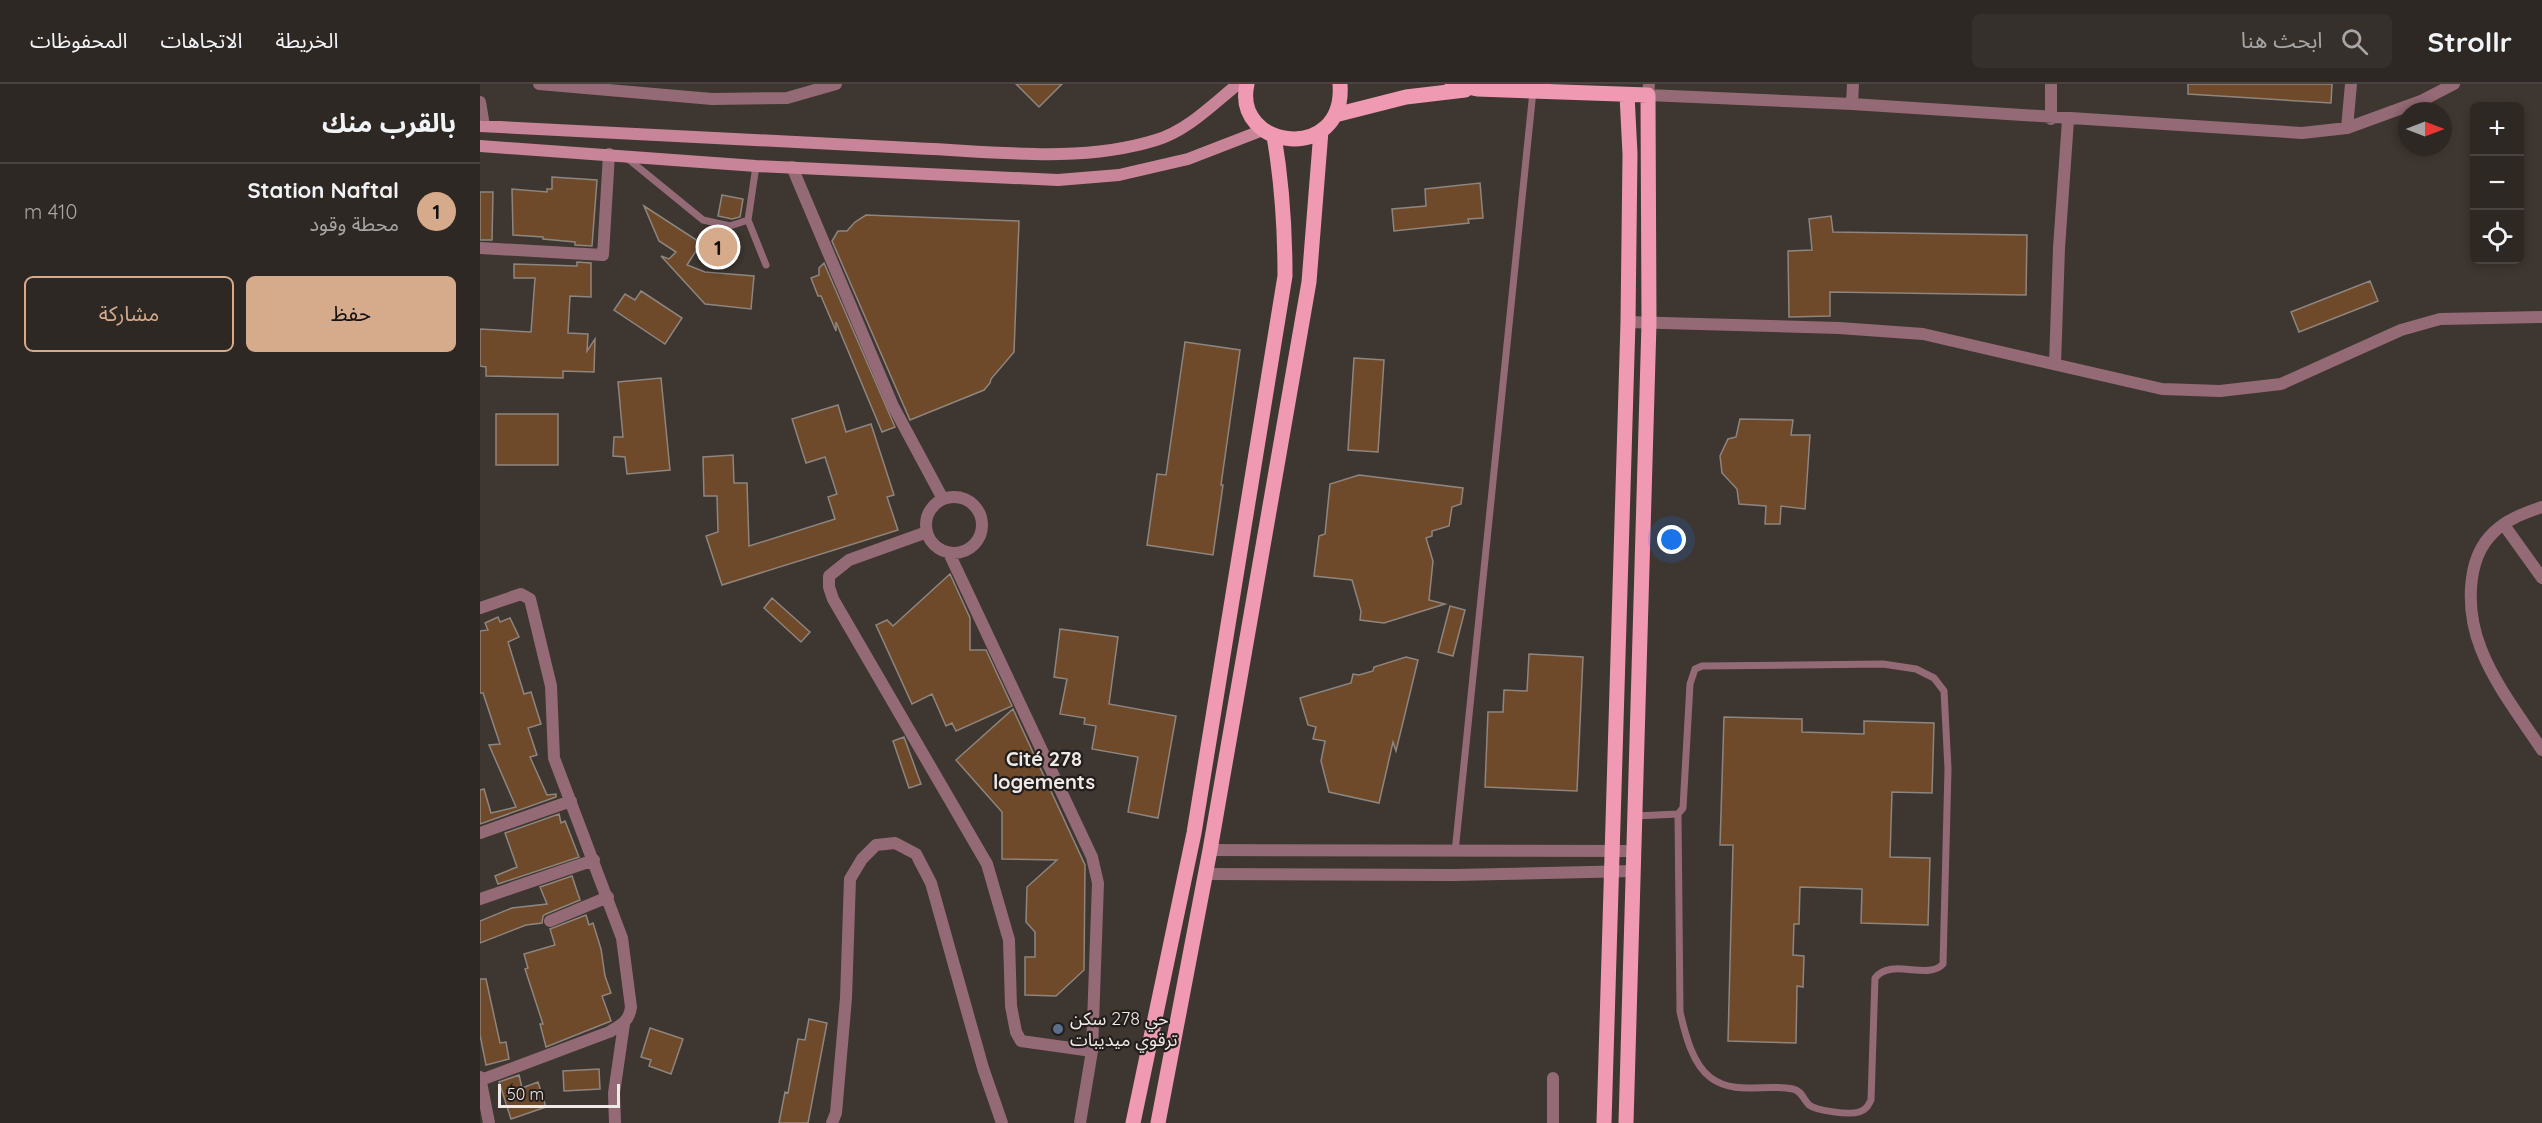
<!DOCTYPE html>
<html lang="ar">
<head>
<meta charset="utf-8">
<style>
  body { margin:0; font-family:Quicksand,"Noto Sans Arabic",sans-serif; background:#36302c; color:#f1f3f6; direction:rtl }
  .controls { position:absolute; right:18px; top:18px; display:grid; overflow:hidden; border-radius:9px; box-shadow:0 3px 9px #0003 }
  .controls button { width:54px; height:54px; display:grid; place-items:center; padding:0; border:0; border-bottom:2px solid #494441; background:#2e2824; color:#f1f3f6; font:30px sans-serif }
  .compass { position:absolute; left:1918px; top:18px; width:54px; height:54px; border-radius:50%; background:#2e2824; box-shadow:0 3px 9px #0003; rotate:90deg }
  .scale { position:absolute; left:18px; bottom:15px; width:122px; box-sizing:border-box; padding-left:6px; border:3px solid #efeae7; border-top:0; font-size:16px; line-height:21px; white-space:nowrap; color:#efeae7; -webkit-text-stroke:4px #221e1c; paint-order:stroke }
  .you { position:absolute; left:1192px; top:456px; width:21px; height:21px; margin:-15px; border:4px solid #fff; border-radius:50%; background:#1a73e8; box-shadow:0 0 0 9px #1a73e833 }
  .badge { display:grid; place-items:center; width:39px; height:39px; border-radius:50%; background:#d6ab8b; color:#111; font-size:20px; font-weight:700 }
  .pin { position:absolute; translate:-50% -50%; border:3px solid #fff; box-shadow:0 2px 6px #0006 }
  .list { margin:0; padding:0; list-style:none }
  h2 { display:flex; justify-content:space-between; align-items:center; height:78px; margin:0; padding:0 24px; font-size:26px }
  h2 small { font-size:20px; font-weight:400; color:#a7a6a6 }
  .list li { display:grid; grid-template-columns:39px 1fr auto; gap:18px; align-items:center; box-sizing:border-box; height:96px; padding:0 24px; border-top:2px solid #494441 }
  .list b { display:block; font-size:22px; white-space:nowrap }
  .list p { margin:0; font-size:20px; white-space:nowrap; color:#a7a6a6 }
  .list em { font-size:20px; font-style:normal; color:#a7a6a6 }
  .actions { display:flex; gap:12px; padding:18px 24px }
  .actions a { flex:1; padding:14px 0; border:2px solid #d6ab8b; border-radius:9px; text-align:center; font-size:21px; color:#d6ab8b }
  .actions .main { background:#d6ab8b; color:#111 }
  .icon { flex:none; width:33px; height:33px; fill:none; stroke:currentColor; stroke-width:2; stroke-linecap:round; stroke-linejoin:round }
  .map { position:relative; flex:none; width:2062px; height:1039px; overflow:hidden; direction:ltr }
  header { display:flex; align-items:center; gap:36px; box-sizing:border-box; height:84px; padding:0 30px; background:#2e2824; border-bottom:2px solid #494441 }
  header strong { font-size:28px }
  nav { display:flex; gap:33px; margin-inline-start:auto; font-size:21px }
  .search { width:420px; height:54px; background:#36302c; display:flex; align-items:center; gap:15px; box-sizing:border-box; padding:0 21px; border-radius:9px; color:#a7a6a6; font-size:22px }
  main { display:flex }
  aside { flex:1; background:#2e2824 }
  .map>svg:first-child { display:block }
  .building { fill:#6e492a; stroke:#8e857f; stroke-width:1.5 }
  .lines { fill:none; stroke-linecap:round; stroke-linejoin:round }
  .service { stroke:#946a76; stroke-width:7 }
  .minor { stroke:#946a76; stroke-width:12 }
  .secondary { stroke:#c88498; stroke-width:12 }
  .primary { stroke:#ef99b3; stroke-width:15 }
  .service-dot { fill:#5c6f8a; stroke:#221e1c; stroke-width:2 }
  .labels { text-anchor:middle; stroke-width:4.5; stroke-linejoin:round; paint-order:stroke }
  .poi-label { font-size:18px; fill:#efeae7; stroke:#221e1c; text-anchor:start }
  .neighbourhood-label { font-size:20px; font-weight:bold; fill:#efeae7; stroke:#221e1c }
</style>
</head>
<body>
<header>
<strong>Strollr</strong>
<div class="search"><svg class="icon" aria-label="search" viewBox="0 0 24 24"><circle cx="10" cy="10" r="6"/><path d="M15 15l6 6"/></svg>ابحث هنا</div>
<nav><a>الخريطة</a><a>الاتجاهات</a><a>المحفوظات</a></nav>
</header>
<main>
<div class="map">
<svg width="2062" height="1039" viewBox="0 0 2062 1039">
  <rect width="100%" height="100%" fill="#3e3630"/>
  <!-- building -->
  <path class="building" d="M536,0H582L559,23Z
    M1708,0H1852L1851,19L1708,10Z
    M72,93L117,96L112,162L95,161V158L63,155V153L33,151L32,105L67,108V105H72Z
    M1000,99L1003,134L988,135L989,139L914,147L912,125L946,122L945,105Z
    M0,108H13L12,156H0Z
    M242,111L263,115L260,133L252,135L238,132Z
    M164,122L221,159L207,181L225,188L274,192L271,225L225,220L181,172L189,175L196,168L179,157Z
    M386,131L539,137L534,268L511,295L510,299L504,306L430,336L352,157L358,147H367L375,138Z
    M1351,132L1353,148L1547,151L1546,211L1350,208V232L1309,233L1308,167L1332,166L1329,135Z
    M97,178L111,179V213L90,212L88,249L108,250L107,267L115,255L114,288L83,287V294L6,292V283L0,282V245L51,248L55,194H34V180L97,182Z
    M344,179L415,343L402,348L356,238V247L341,212H338L331,194L339,191V184Z
    M1890,197L1898,217L1819,248L1811,228Z
    M161,207L202,234L185,260L134,226L145,210L155,216Z
    M705,258L760,266L741,401H743L733,471L667,461L677,390L686,391Z
    M874,274L904,276L898,368L868,366Z
    M181,294L190,386L147,390L145,373L133,372L134,353H143L138,298Z
    M358,321L366,348L391,340L414,411L407,413L418,446L242,501L226,452L238,448L237,412H224L223,373L253,371L254,399H267L269,462L355,435L348,413L357,410L345,373L326,379L312,335Z
    M16,330H78V381H16Z
    M1260,335L1313,336L1311,351H1330L1325,425L1301,422L1300,440H1285L1286,422L1259,420L1257,405L1242,389L1240,372L1248,355L1256,353Z
    M879,391L983,404L981,420L972,423L969,442L952,447V452L946,454L953,477L949,516L965,520L904,539L880,536L881,527L872,496L834,492L839,452L845,450L850,400Z
    M470,490L490,534V566H506L532,622L476,647L472,639L466,642L452,610L432,620L396,541L407,536L413,542Z
    M292,514L330,548L321,558L284,524Z
    M970,522L985,526L973,572L958,568Z
    M18,533L20,538L30,534L39,553L28,558L44,610L51,608L61,640L48,644L57,671L50,673L67,711L76,710V713L0,740V706L4,705L11,729L36,723L9,661L20,660L3,609H0V547L8,546L5,539Z
    M580,545L638,553L629,620L696,632L678,734L648,728L658,673L612,665L616,642L604,640L605,634L580,630L587,595L574,593Z
    M1049,570L1103,573L1097,707L1005,703L1008,628H1023L1024,606L1047,607Z
    M926,573L938,576L916,667L913,658L899,719L849,708L841,677L845,657L833,655L836,643L828,641L820,614L871,599L873,590L879,591L893,587L894,583Z
    M533,625L605,781L604,886L576,912L545,911V873H555V848L546,838L547,803L577,776L522,775V728L476,676Z
    M1244,633L1322,635V648L1384,650V637L1454,639L1452,709L1412,708L1410,773L1450,774L1448,841L1381,839L1382,805L1320,803L1319,840H1314L1313,871L1324,872L1323,903L1317,902L1316,959L1248,957L1253,761H1240Z
    M424,653L441,700L429,704L413,657Z
    M79,730L81,739L85,737L99,773L18,800L15,792L37,783L25,749Z
    M92,792L100,816L66,830L63,832L62,839L46,841L0,859V837L32,824L67,820L60,803Z
    M106,831L109,841L113,839L121,865L125,892L131,909L122,912L131,937L66,963L60,940H63L45,885L48,884L44,870L75,861L70,845Z
    M0,895H6L20,959L26,958L29,975L6,981L0,951Z
    M329,935L347,939L328,1039H299L305,1008L308,1009L318,955L325,956Z
    M170,944L203,955L191,990L169,982L171,976L161,973Z
    M119,985L120,1005L84,1007L83,987Z
    M39,991L42,1004L58,998L66,1023L31,1035L19,998Z"/>
  <g class="lines">
    <!-- service -->
    <path class="service" d="M147,74L223,136L250,142L268,136L276,82
      M268,136L286,181
      M1155,732L1198,730L1203,724L1210,600L1215,585L1222,582L1403,580L1436,585L1454,594L1464,607L1468,685L1463,880C1448,897 1411,873 1395,894L1391,1016C1388,1022 1386,1026 1379,1028C1369,1031 1337,1027 1329,1021C1323,1015 1322,1007 1313,1005C1286,999 1256,1012 1231,994C1212,980 1205,949 1200,928L1198,730
      M975,768L1053,7"/>
    <!-- minor -->
    <path class="minor" d="M59,0L232,15L307,14L356,0
      M1169,0L1168,11L1372,20L1822,49L1867,44L1941,17L1974,0
      M0,18L4,42
      M1372,20L1373,0
      M1571,35V0
      M1867,44L1871,0
      M312,83L413,322L463,415
      M0,164L123,171L129,70
      M1148,238L1359,244L1443,250L1682,305L1740,307L1801,300L1921,246L1960,235L2062,233
      M1575,280L1579,164L1588,36
      M446 441a28 28 0 1 1 56 0a28 28 0 1 1-56 0Z
      M2062,423C2045,429 2027,435 2014,448C1984,476 1987,530 2001,565C2015,601 2041,634 2062,666
      M2024,441L2062,494
      M447,448L369,476L349,492V503L353,515L507,780L529,856L531,922L536,948L541,957L612,967
      M469,469L612,773L618,799L612,967L600,1039
      M0,524L41,510L50,515L71,602L74,674L142,854L151,923C149,938 141,941 129,948L1,996
      M0,749L91,717
      M730,766L1153,767
      M725,790L974,791L1153,787
      M0,815L114,776
      M70,837L128,813
      M0,993L9,1039
      M135,1039L134,1009L144,940
      M352,1039L356,1029L366,914L370,795L382,775L396,761L415,759L436,770L451,799L503,984L522,1039
      M1073,1039V994"/>
    <!-- secondary -->
    <path class="secondary" d="M0,42C144,50 288,58 432,64C511,67 599,80 676,56C707,47 733,20 758,0
      M0,62L276,82L578,96L639,91L708,75L783,46"/>
    <!-- primary -->
    <path class="primary" d="M767,0C752,66 866,80 860,0
      M972,0L997,5L1168,11L1169,239L1146,1039
      M855,31L926,13L985,6
      M653,1039L714,749L805,192C805,144 802,99 794,52
      M678,1039L730,766L829,198L841,47
      M1124,1039L1148,238L1150,70L1147,11"/>
  </g>
  <!-- markers -->
  <circle class="service-dot" cx="578" cy="945" r="6"/>
  <g class="labels">
    <!-- poi labels -->
    <g class="poi-label">
      <text x="590" y="941">حي 278 سكن<tspan x="590" dy="21">ترقوي ميديبات</tspan></text>
    </g>
    <!-- neighbourhood labels -->
    <g class="neighbourhood-label">
      <text x="564" y="682">Cité 278<tspan x="564" dy="23">logements</tspan></text>
    </g>
  </g>
</svg>
<div class="controls">
<button>+</button>
<button>−</button>
<button><svg class="icon" aria-label="locate" viewBox="0 0 24 24"><circle cx="12" cy="12" r="6"/><path d="M12 2v4M12 18v4M2 12h4M18 12h4"/></svg></button>
</div>
<svg class="compass" viewBox="-18 -18 36 36"><path d="M0-13l5 13h-10z" fill="#e53935"/><path d="M0 13l5-13h-10z" fill="#a7a6a6"/></svg>
<div class="scale">50 m</div>
<div class="you"></div>
<div class="pin badge" style="left:238px;top:163px">1</div>
</div>
<aside>
<h2>بالقرب منك<small></small></h2>
<ul class="list">
<li><span class="badge">1</span><div><b>Station Naftal</b><p>محطة وقود</p></div><em>410 m</em></li>
</ul>
<div class="actions"><a class="main">حفظ</a><a>مشاركة</a></div>
</aside>
</main>
</body>
</html>
